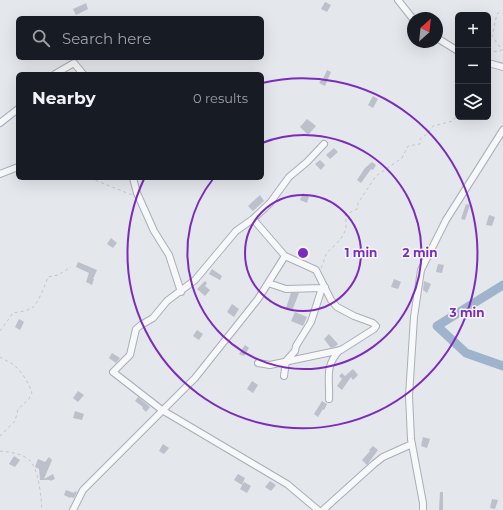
<!DOCTYPE html>
<html lang="en">
<head>
<meta charset="utf-8">
<style>
  body { margin:0; font-family:Montserrat,sans-serif; background:#242831; color:#f1f3f6 }
  .controls { position:absolute; right:12px; top:12px; display:grid; overflow:hidden; border-radius:6px; box-shadow:0 4px 16px #0002 }
  .controls button { width:36px; height:36px; display:grid; place-items:center; padding:0; border:0; border-bottom:1px solid #363941; background:#171b24; color:#f1f3f6; font:20px sans-serif }
  .compass { position:absolute; left:407px; top:12px; width:36px; height:36px; border-radius:50%; background:#171b24; box-shadow:0 4px 16px #0002; rotate:27deg }
  .list { margin:0; padding:0; list-style:none }
  h2 { display:flex; justify-content:space-between; align-items:center; height:52px; margin:0; padding:0 16px; font-size:17px }
  h2 small { font-size:13px; font-weight:400; color:#9ea1a6 }
  .icon { flex:none; width:22px; height:22px; fill:none; stroke:currentColor; stroke-width:2; stroke-linecap:round; stroke-linejoin:round }
  .map { position:relative; flex:none; width:503px; height:510px; overflow:hidden }
  .search { position:absolute; background:#171b24; box-shadow:0 4px 16px #0002; left:16px; top:16px; width:248px; height:44px; display:flex; align-items:center; gap:10px; box-sizing:border-box; padding:0 14px; border-radius:6px; color:#9ea1a6; font-size:15px }
  .panel { position:absolute; background:#171b24; box-shadow:0 4px 16px #0002; left:16px; top:72px; width:248px; height:108px; border-radius:6px }
  .map>svg:first-child { display:block }
  .lines { fill:none; stroke-linecap:round; stroke-linejoin:round }
  .river { stroke:#9fb4cc; stroke-width:9 }
  .building { fill:#bbc0ca }
  .minor-casing { stroke:#a9aeb7; stroke-width:8 }
  .path { stroke:#c2c5cb; stroke-width:1; stroke-dasharray:3 3; stroke-linecap:butt }
  .minor { stroke:#f7f8fa; stroke-width:6 }
  .ring { fill:none; stroke:#7b2cbf; stroke-width:2 }
  .centre { fill:#7b2cbf; stroke:#f4f6f9; stroke-width:2 }
  .ring-label { font-size:12px; text-anchor:middle; font-weight:bold; fill:#7b2cbf; stroke:#f4f6f9; stroke-width:3; stroke-linejoin:round; paint-order:stroke }
</style>
</head>
<body>
<div class="map">
<svg width="503" height="510" viewBox="0 0 503 510">
  <rect width="100%" height="100%" fill="#e4e7ec"/>
  <g class="lines">
    <!-- river -->
    <path class="river" d="M503,285L437,326L466,353L503,366"/>
  </g>
  <!-- building -->
  <path class="building" d="M325,2L331,5L327,12L321,9Z
    M86,3L88,9L76,15L73,9Z
    M327,70L331,72L325,86L319,83L322,79H323Z
    M373,96L378,99L373,108L368,105Z
    M307,119L316,126L308,135L300,127Z
    M334,148L338,152L330,159L326,155Z
    M320,160L325,165L321,170L315,164Z
    M372,162L376,165L373,170L371,169L361,183L357,180L365,168Z
    M303,193L309,196L307,203L300,200Z
    M260,195L264,201L253,211L248,206Z
    M466,204L470,205L465,220L461,219Z
    M489,215L495,217L492,226L486,225Z
    M111,238L117,243L113,248L107,244Z
    M78,262L97,270L93,279H94L92,285L86,282L89,273L76,267Z
    M438,264L444,265L442,273L436,272Z
    M212,269L222,276L220,280L209,274Z
    M394,279L401,282L398,289L391,287Z
    M205,281L207,283L205,286L210,290L205,296L197,289Z
    M424,281L431,284L427,293L423,290Z
    M291,293H299L292,311L286,308Z
    M232,304L239,309L234,317L227,312Z
    M295,312L307,317L303,326L291,321Z
    M19,319L24,322L20,330L15,327Z
    M197,330L203,334L199,340L193,336Z
    M329,334L338,344L336,346L331,348L324,339Z
    M245,345L249,348L244,356L239,354Z
    M112,353L120,358L116,363L109,358Z
    M353,369L358,375L353,380L351,377L342,390L337,386L342,379L339,376L342,373L345,376Z
    M252,381L258,385L253,393L247,389Z
    M78,391L84,395L78,402L73,398Z
    M138,397L150,407L146,412L142,408L143,407L135,401Z
    M322,401L327,404L324,410L323,409L318,417L314,414Z
    M75,411L84,414L82,420L73,418Z
    M423,437L430,439L427,448L421,446Z
    M163,444L169,448L164,454L159,451Z
    M373,446L378,450L367,465L362,460L370,451L369,450Z
    M14,456L20,460L15,467L9,464Z
    M49,457L52,460L44,479L53,474L55,479L50,481V480H40L39,469L35,467L38,459L45,462Z
    M238,474L245,478L242,485L234,480Z
    M270,481L276,485L271,491L265,487Z
    M244,482L251,486L247,493L240,489Z
    M66,490L74,493L75,491L77,492L74,498L71,497L70,498L64,495Z
    M440,492H443V510H439Z
    M492,499L498,500L495,509L490,508Z"/>
  <g class="lines">
    <!-- minor casing -->
    <g class="minor-casing">
      <path id="minor" d="M398,0L413,19
        M437,38L458,51
        M488,63L503,67
        M55,74L74,63L83,74
        M0,123L18,109
        M0,174L18,167
        M133,178L137,193L154,231L169,255L181,292
        M253,219L285,256L316,270L331,300L337,307L354,316L373,323L376,326L374,329L341,350L270,365L258,363
        M268,283L286,289L322,288
        M284,376L286,361L295,351L296,346L311,322L322,288L325,287
        M329,399C330,379 324,366 340,350
        M73,510L83,490L195,378L258,299L285,256
        M318,510L287,484L162,410L113,372L130,355L136,329L141,325L153,318L167,301L195,280L236,231L253,219L270,203L289,177L307,162L324,144
        M323,510L374,464L383,457L412,444
        M423,510V503L411,439L409,396L414,317L421,270L446,220L503,130"/>
    </g>
    <!-- path -->
    <path class="path" d="M488,53L502,50L492,36L497,14L503,10
      M90,178L132,195
      M321,268C324,263 324,257 327,253C329,250 332,248 334,246C345,235 348,229 345,215L357,209L358,203L376,176L402,158L408,146L420,144V139L427,134L433,126L453,121L458,114
      M0,331L13,313C19,312 27,311 32,308C38,304 45,285 48,277L58,275L71,267
      M0,357C4,360 10,362 14,365C22,372 28,382 32,392L29,399L18,409L15,421L0,436
      M0,451C9,452 20,453 28,459C39,467 41,497 42,510"/>
    <!-- minor -->
    <use href="#minor" class="minor"/>
  </g>
  <!-- distance rings -->
  <g class="ring">
    <circle cx="303" cy="253" r="58"/>
    <path d="M262 143A117 117 0 1 1 213 179"/>
    <path d="M262 83A175 175 0 1 1 144 179"/>
  </g>
  <circle cx="303" cy="253" r="6" class="centre"/>
  <g class="ring-label">
    <text x="361" y="257">1 min</text>
    <text x="420" y="257">2 min</text>
    <text x="467" y="317">3 min</text>
  </g>
</svg>
<div class="controls">
<button>+</button>
<button>−</button>
<button><svg class="icon" aria-label="layers" viewBox="0 0 24 24"><path d="M12 4l9 5-9 5-9-5zM3 14l9 5 9-5"/></svg></button>
</div>
<svg class="compass" viewBox="-18 -18 36 36"><path d="M0-13l5 13h-10z" fill="#e53935"/><path d="M0 13l5-13h-10z" fill="#9ea1a6"/></svg>
<div class="search"><svg class="icon" aria-label="search" viewBox="0 0 24 24"><circle cx="10" cy="10" r="6"/><path d="M15 15l6 6"/></svg>Search here</div>
<section class="panel">
<h2>Nearby<small>0 results</small></h2>
<ul class="list">
</ul>
</section>
</div>
</body>
</html>
